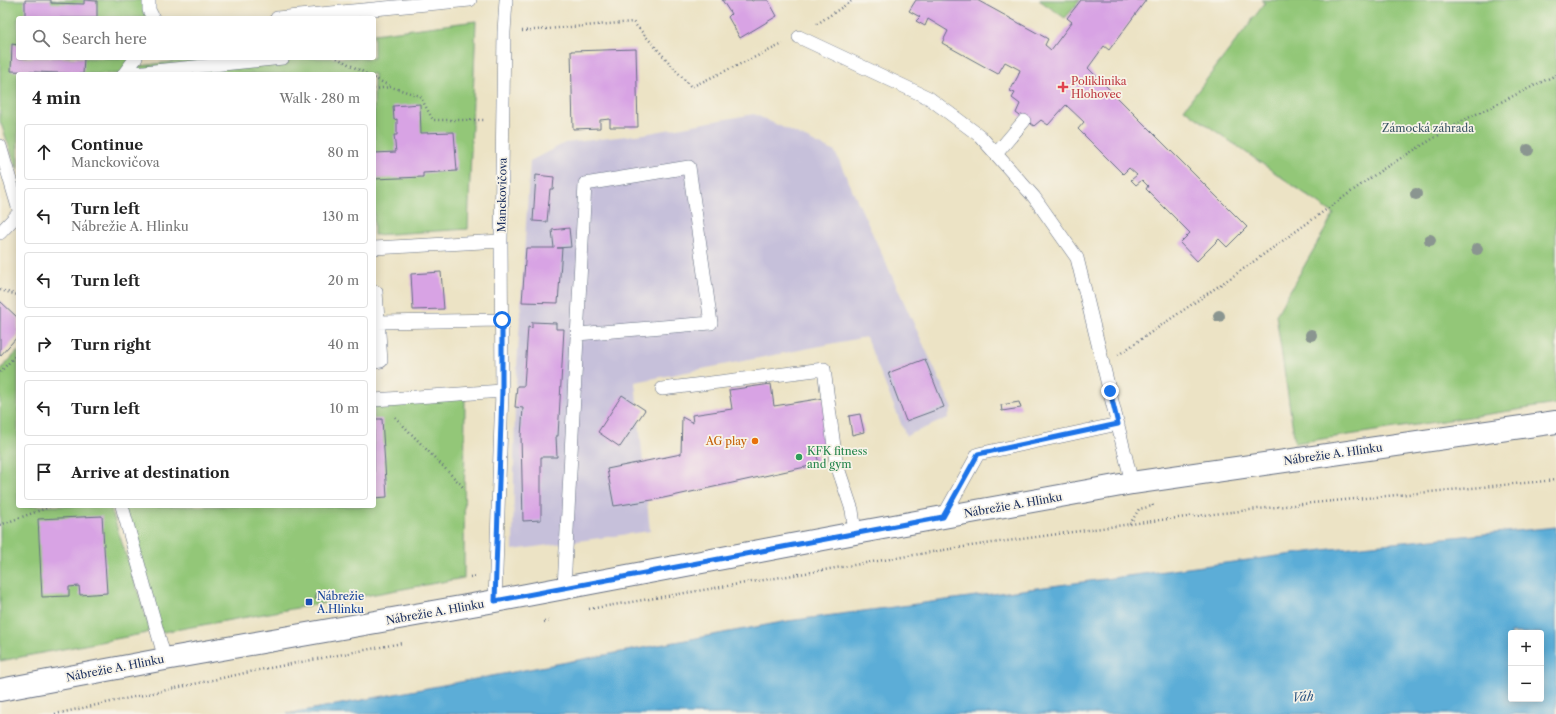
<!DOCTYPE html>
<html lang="en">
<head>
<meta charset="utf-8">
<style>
  body { margin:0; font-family:"Libre Caslon Text",serif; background:#f2f2f2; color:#222 }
  .controls { position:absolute; right:12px; bottom:12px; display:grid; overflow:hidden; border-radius:4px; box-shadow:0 2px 10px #0003 }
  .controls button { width:36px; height:36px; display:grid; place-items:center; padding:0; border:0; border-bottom:1px solid #e0e0e0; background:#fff; color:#222; font:20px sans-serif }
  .stop { position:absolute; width:12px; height:12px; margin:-9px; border:3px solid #1a73e8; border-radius:50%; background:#fff }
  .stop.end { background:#1a73e8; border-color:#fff; box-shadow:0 1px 4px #0008 }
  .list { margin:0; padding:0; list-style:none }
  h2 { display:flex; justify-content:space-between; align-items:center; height:52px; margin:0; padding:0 16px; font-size:17px }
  h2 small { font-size:13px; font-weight:400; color:#767676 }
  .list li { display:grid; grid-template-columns:26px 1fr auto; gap:12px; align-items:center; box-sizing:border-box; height:56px; margin:0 8px 8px; padding:0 8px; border:1px solid #e0e0e0; border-radius:4px }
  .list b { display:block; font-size:15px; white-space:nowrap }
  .list p { margin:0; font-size:13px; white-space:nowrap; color:#767676 }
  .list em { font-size:13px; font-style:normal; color:#767676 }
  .icon { flex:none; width:22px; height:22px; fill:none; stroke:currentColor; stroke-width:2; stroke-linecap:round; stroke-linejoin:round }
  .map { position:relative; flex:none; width:1556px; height:714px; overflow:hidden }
  .search { position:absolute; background:#fff; box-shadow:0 2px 10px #0003; left:16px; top:16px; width:360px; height:44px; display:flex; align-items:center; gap:10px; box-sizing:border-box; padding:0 14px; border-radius:4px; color:#767676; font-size:15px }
  .panel { position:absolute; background:#fff; box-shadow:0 2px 10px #0003; left:16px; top:72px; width:360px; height:436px; border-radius:4px }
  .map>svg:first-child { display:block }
  .industrial { fill:#c6c0da }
  .green { fill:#93c778; stroke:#577b6b }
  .water { fill:#5cadd7; stroke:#3c6e9a; fill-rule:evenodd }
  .building { fill:#d8a3e4 }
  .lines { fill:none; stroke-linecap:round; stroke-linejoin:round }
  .service-casing { stroke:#646e82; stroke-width:14 }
  .minor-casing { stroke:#646e82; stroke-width:24 }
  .path { stroke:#646e82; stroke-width:2.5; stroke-dasharray:1 3; stroke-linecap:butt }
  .service { stroke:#fff; stroke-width:13 }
  .minor { stroke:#fff; stroke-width:22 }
  .tree { fill:#8a9590 }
  .route { stroke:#1a73e8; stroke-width:5 }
  .health-dot { fill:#e0444e; stroke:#f7f3e8; stroke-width:1.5 }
  .food-dot { fill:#e8710a; stroke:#f7f3e8; stroke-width:1.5 }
  .leisure-dot { fill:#2e9e5b; stroke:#f7f3e8; stroke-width:1.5 }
  .transit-dot { fill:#1a4fb4; stroke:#f7f3e8; stroke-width:1.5 }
  .labels { text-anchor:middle; stroke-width:3.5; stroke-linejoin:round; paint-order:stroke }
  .health-label { font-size:11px; fill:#be3a42; stroke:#f7f3e8; text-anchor:start }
  .park-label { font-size:11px; fill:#395564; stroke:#f7f3e8 }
  .street-label { font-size:11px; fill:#1b2f5e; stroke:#f7f3e8 }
  .food-label { font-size:11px; fill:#c56008; stroke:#f7f3e8; text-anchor:end }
  .leisure-label { font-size:11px; fill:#27864d; stroke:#f7f3e8; text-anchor:start }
  .transit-label { font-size:11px; fill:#164399; stroke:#f7f3e8; text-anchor:start }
  .water-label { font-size:12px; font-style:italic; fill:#2e5582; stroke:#f7f3e8 }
</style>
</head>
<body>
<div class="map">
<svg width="1556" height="714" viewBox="0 0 1556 714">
  <rect width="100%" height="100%" fill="#f7f3e8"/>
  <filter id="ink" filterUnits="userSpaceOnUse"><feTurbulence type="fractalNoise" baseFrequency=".025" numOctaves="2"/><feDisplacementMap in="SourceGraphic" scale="8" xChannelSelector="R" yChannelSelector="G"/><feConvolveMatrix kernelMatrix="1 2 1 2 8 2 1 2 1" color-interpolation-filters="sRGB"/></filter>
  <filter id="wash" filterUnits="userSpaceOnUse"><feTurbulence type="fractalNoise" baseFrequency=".012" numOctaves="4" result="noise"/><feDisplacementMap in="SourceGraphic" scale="16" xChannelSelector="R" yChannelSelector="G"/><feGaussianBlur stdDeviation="0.9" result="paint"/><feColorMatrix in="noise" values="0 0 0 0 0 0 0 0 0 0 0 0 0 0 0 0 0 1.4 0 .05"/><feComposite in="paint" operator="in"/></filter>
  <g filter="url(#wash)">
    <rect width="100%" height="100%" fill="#ece3c5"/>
    <!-- industrial -->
    <path class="industrial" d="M754,114L835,152L952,407L948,418L906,436L866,337L635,382L650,531L513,550L515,398L530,161L565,143L644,134Z"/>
    <!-- green -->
    <path class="green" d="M0,0H149V10L145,18H18V58H133L134,67L198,58H374V34L476,21L468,229L374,235V74H18V171L0,121Z
      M1039,0H1081L1065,18Z
      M1261,0H1556V404L1295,443L1276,315L1334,214L1184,109L1265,3Z
      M18,351V506H110L150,629L147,633L0,661V370Z
      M465,394L464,578L158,633L122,506H374V400Z"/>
    <!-- water -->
    <path class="water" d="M1556,527V714H287L788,621L1331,549ZM1511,633H1541V699H1511Z"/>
    <g id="blocks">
      <!-- building -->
      <path class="building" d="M25,0H51V3L84,4V0L97,1V18H25Z
        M722,0H751L752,1L754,0H768L777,16L740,38L728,17L731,14Z
        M916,0H977L1048,39L1045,45L1051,50L1072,22L1067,18L1081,0H1146L1109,50L1104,46L1088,68L1247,227L1227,247L1219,239L1197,261L1180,243L1190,233L1146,189L1148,186L1142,180L1136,185L1131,180L1137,175L1129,168L1123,174L1078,129L1084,122L1066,105L1048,125L1041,120L1034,126L1016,113L1020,104L1012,98L1015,93L1010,91L1018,76L1020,70L1005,62L998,74L942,43L948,31L928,19L925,26L916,21L920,17L909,11Z
        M12,44L18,45V58H84L83,74L11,71Z
        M636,49L638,127H610V119L600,120V128L573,129L571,51Z
        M420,104L421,133L454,132L457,171L423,173V177L374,179V153L396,152L394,135H397V119L394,120L393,106Z
        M536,175L554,177L553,189H550L547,222L533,221Z
        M569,228L571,247L557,248H562L558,303L522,302L526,248H554L552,230Z
        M441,272L444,309L413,310L411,274Z
        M0,301L18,318V336L0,356Z
        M532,322L556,323V329H564L558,436H556L557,457H541V520L523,521L521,436L523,408L515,407L517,386H524L528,327L532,328Z
        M925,359L944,407L906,421L888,373Z
        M771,384L774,406L824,398L830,450L816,452L819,464L659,499L614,506L607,469L681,454L682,417L693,423L692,415L732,409L729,390Z
        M622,395L645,410L620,447L598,432Z
        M1019,402L1021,408L1002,411L1001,405Z
        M860,414L864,432L852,435L849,416Z
        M374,419H382L387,497L374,498Z
        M102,516L107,593L80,595L79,586L69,587V596L42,597L38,519Z
        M328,592L329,598L316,600L315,594Z"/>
    </g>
  </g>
  <g filter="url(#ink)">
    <use href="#blocks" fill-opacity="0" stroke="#646e82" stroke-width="1"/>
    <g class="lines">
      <!-- service casing -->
      <g class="service-casing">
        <path id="service" d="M149,0V10L153,18
          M277,18L470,0
          M799,37L929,98L980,136L1034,197L1077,258L1132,483
          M124,74L283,58
          M124,74L136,58
          M0,146L18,207
          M996,154L1024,121
          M0,233L18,214
          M374,248L501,241
          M374,292H376L381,361L374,362
          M378,322L502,320
          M662,389L824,369L836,462L852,510L855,533
          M374,400L502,391
          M122,506L165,659
          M943,517L978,454L1118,424
          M564,588L585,184L689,167L711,323L577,334
          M495,601L502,391L501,241L504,32L506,0"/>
      </g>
      <!-- minor casing -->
      <g class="minor-casing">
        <path id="minor" d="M0,690L165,659L495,601L855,533L1132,483L1556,422"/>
      </g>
      <!-- path -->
      <path class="path" d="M817,24L853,0
        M522,31L633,22L691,87L783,44
        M337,58L367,74
        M374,78L390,86
        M374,89L391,87L420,96L433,120H485
        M0,290L18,295
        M1118,355L1239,272L1383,169L1462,121L1556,75
        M0,372L18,353
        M395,417L464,488
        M1130,524L1139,509L1153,506L1152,503
        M0,525L52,506
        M470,577L477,576
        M589,609L956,548L1160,520L1312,503L1556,480
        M544,622L549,621
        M55,714L259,670L402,643"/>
      <!-- service -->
      <use href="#service" class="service"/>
      <!-- minor -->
      <use href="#minor" class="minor"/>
    </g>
    <!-- trees -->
    <g class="tree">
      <circle cx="1528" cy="150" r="6"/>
      <circle cx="1416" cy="194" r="6"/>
      <circle cx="1430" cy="240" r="6"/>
      <circle cx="1477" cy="249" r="6"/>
      <circle cx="1219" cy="316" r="6"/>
      <circle cx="1311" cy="335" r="6"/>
    </g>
  </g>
  <g class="lines" filter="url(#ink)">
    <!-- route -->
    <path class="route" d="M502,320V391L495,601L943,517L978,454L1118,424L1110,391"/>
  </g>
  <!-- markers -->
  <path class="health-dot" d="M1061 81h4v4h4v4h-4v4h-4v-4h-4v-4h4z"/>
  <circle class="food-dot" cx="755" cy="441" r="4"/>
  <circle class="leisure-dot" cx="799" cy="457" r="4"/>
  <rect class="transit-dot" x="305" y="598" width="8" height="8" rx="2"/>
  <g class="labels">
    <!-- health labels -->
    <g class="health-label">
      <text x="1071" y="85">Poliklinika<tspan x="1071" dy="13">Hlohovec</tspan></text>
    </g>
    <!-- park labels -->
    <g class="park-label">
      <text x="1428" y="132">Zámocká záhrada</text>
    </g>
    <!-- street labels -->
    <g class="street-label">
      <text transform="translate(502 195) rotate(-89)" y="4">Manckovičova</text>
      <text transform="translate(1333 454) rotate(-8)" y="4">Nábrežie A. Hlinku</text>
      <text transform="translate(1013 505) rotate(-10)" y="4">Nábrežie A. Hlinku</text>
      <text transform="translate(435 612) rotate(-10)" y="4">Nábrežie A. Hlinku</text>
      <text transform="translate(115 668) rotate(-11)" y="4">Nábrežie A. Hlinku</text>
    </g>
    <!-- food labels -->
    <g class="food-label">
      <text x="747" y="445">AG play</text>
    </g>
    <!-- leisure labels -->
    <g class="leisure-label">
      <text x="807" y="455">KFK fitness<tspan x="807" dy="13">and gym</tspan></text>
    </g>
    <!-- transit labels -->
    <g class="transit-label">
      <text x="317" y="600">Nábrežie<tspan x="317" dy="13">A.Hlinku</tspan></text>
    </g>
    <!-- water labels -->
    <g class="water-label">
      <text transform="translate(1303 697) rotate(-4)" y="4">Váh</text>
    </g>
  </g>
</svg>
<div class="controls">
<button>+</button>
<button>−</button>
</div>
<div class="stop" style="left:502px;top:320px"></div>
<div class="stop end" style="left:1110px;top:391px"></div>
<div class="search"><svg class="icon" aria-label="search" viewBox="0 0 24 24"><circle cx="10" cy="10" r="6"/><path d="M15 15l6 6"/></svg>Search here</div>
<section class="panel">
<h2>4 min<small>Walk · 280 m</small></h2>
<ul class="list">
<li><svg class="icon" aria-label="ahead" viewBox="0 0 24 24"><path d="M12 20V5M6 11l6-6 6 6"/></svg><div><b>Continue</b><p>Manckovičova</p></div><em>80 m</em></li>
<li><svg class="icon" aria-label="left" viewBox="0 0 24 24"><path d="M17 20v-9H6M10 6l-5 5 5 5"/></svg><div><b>Turn left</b><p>Nábrežie A. Hlinku</p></div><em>130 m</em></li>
<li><svg class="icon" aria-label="left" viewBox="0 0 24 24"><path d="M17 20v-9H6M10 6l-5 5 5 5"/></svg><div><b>Turn left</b></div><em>20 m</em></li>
<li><svg class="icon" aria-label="right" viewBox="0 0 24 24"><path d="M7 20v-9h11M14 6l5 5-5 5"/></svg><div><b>Turn right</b></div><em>40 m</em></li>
<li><svg class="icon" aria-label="left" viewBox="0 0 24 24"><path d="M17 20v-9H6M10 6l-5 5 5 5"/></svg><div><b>Turn left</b></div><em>10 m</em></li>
<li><svg class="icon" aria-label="arrive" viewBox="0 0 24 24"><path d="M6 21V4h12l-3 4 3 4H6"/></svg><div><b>Arrive at destination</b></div></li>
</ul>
</section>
</div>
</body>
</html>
